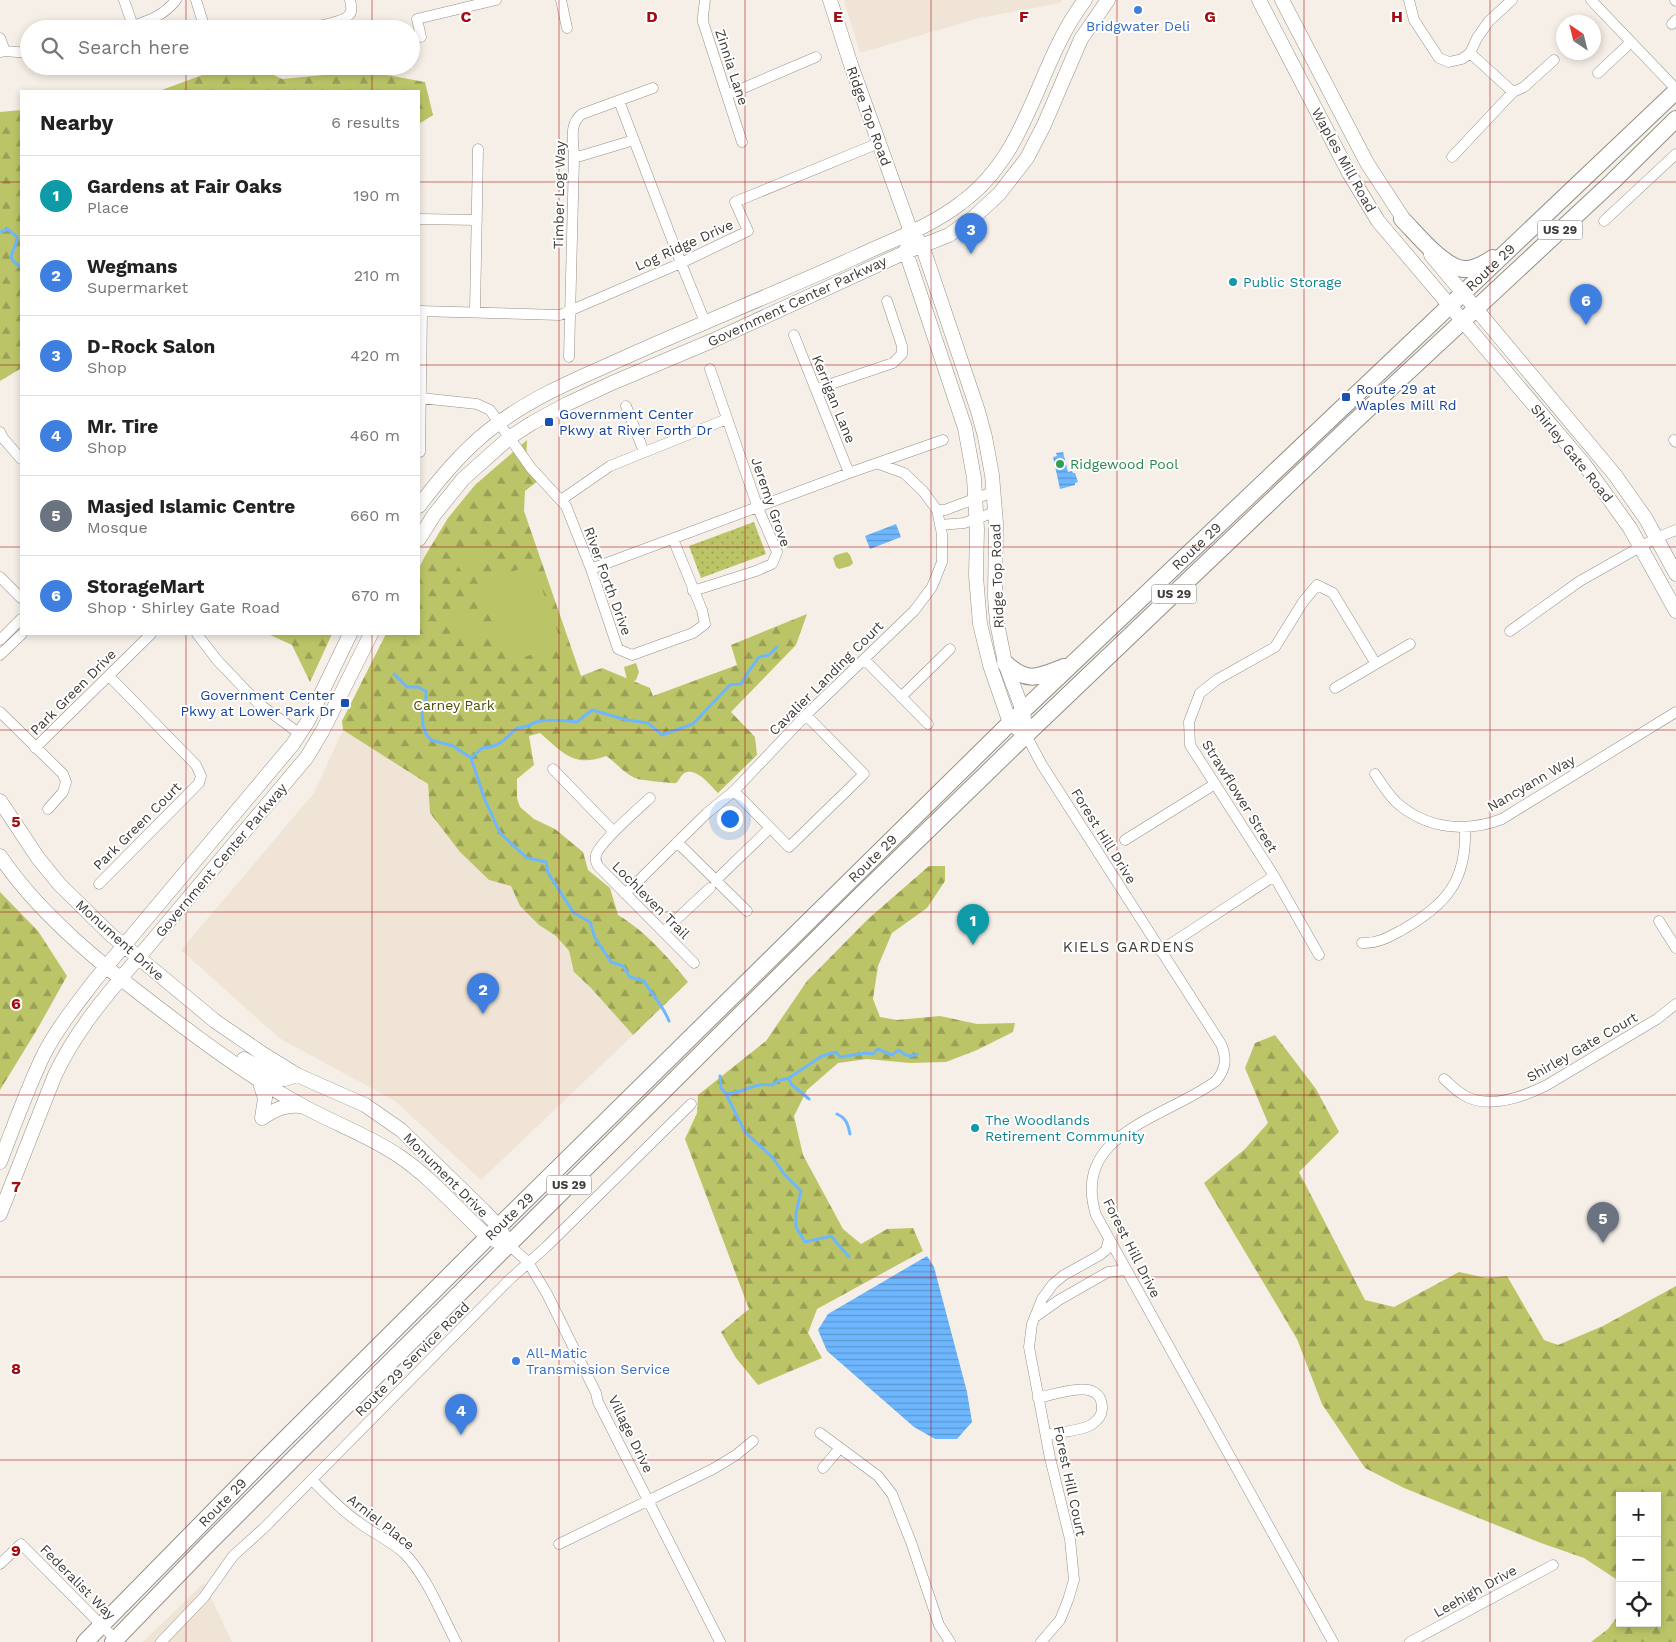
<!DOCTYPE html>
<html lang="en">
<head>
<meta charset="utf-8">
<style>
  body { margin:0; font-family:"Work Sans",sans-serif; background:#f6f6f6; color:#222 }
  .controls { position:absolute; right:15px; bottom:15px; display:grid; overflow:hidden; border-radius:0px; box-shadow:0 2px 8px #0003 }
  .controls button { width:45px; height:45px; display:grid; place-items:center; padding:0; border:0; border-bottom:1px solid #e0e0e0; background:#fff; color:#222; font:25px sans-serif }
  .compass { position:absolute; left:1556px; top:15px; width:45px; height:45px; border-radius:50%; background:#fff; box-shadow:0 2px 8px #0003; rotate:325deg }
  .you { position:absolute; left:729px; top:818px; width:18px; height:18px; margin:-12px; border:4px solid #fff; border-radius:50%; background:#1a73e8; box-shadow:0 0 0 8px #1a73e833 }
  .badge { display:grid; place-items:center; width:32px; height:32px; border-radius:50%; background:#d93025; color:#fff; font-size:16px; font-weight:700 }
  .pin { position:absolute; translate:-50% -41px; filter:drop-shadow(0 1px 2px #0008) }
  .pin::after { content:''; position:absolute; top:26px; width:18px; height:15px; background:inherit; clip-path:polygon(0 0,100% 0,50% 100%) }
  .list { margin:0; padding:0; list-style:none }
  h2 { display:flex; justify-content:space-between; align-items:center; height:65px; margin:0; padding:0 20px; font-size:21px }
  h2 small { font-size:16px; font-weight:400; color:#767676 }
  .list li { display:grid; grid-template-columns:32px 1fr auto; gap:15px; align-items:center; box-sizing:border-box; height:80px; padding:0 20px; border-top:1px solid #e0e0e0 }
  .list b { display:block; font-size:19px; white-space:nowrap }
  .list p { margin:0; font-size:16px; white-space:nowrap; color:#767676 }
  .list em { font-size:16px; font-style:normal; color:#767676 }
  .icon { flex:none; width:28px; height:28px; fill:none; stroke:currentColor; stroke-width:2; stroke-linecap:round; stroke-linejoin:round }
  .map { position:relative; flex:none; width:1676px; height:1642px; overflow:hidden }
  .search { position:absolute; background:#fff; box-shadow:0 2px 8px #0003; left:20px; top:20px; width:400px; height:55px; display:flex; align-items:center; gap:12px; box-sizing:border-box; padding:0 18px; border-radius:28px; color:#767676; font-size:19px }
  .panel { position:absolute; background:#fff; box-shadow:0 2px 8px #0003; left:20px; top:90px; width:400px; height:545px; border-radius:0px }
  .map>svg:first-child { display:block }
  .built { fill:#efe4d6 }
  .grass { fill:url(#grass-dots) }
  .forest { fill:url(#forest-firs) }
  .green { fill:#bbc567 }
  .water { fill:url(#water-rules) }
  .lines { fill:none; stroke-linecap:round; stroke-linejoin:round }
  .stream { stroke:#6eb7ff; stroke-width:3 }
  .street-casing { stroke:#969089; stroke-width:11 }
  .secondary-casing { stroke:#969089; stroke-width:15 }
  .primary-casing { stroke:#969089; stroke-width:18 }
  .street { stroke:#fff; stroke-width:10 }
  .secondary { stroke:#fff; stroke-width:14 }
  .primary { stroke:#fff; stroke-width:16 }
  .grid { fill:none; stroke:#a40c11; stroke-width:1; stroke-opacity:0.55 }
  .shop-dot { fill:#3f7fe0; stroke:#fff; stroke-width:2 }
  .culture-dot { fill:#0f9aa8; stroke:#fff; stroke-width:2 }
  .transit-dot { fill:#1a4fb4; stroke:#fff; stroke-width:2 }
  .leisure-dot { fill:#2e9e5b; stroke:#fff; stroke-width:2 }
  .labels { text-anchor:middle; stroke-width:4; stroke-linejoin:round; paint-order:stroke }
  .shield { fill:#fff; stroke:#797674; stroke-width:1 }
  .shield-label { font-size:12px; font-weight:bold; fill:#3f3c39 }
  .shop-label { font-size:14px; fill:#366cbe; stroke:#fff }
  .street-label { font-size:14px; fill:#3f3c39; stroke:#fff }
  .culture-label { font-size:14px; fill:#0d838f; stroke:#fff; text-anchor:start }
  .transit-label { font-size:14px; fill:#164399; stroke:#fff; text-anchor:start }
  .leisure-label { font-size:14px; fill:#27864d; stroke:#fff; text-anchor:start }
  .park-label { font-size:14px; fill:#4b5100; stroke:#fff }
  .neighbourhood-label { font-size:15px; letter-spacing:1px; fill:#3f3c39; stroke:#fff }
  .grid-label { font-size:16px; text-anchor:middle; font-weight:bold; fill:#a40c11; stroke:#fff; stroke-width:4; stroke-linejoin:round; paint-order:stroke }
</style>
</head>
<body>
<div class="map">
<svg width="1676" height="1642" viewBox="0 0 1676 1642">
  <defs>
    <pattern id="grass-dots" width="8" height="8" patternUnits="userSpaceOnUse" patternTransform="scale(1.25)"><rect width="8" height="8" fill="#bbc567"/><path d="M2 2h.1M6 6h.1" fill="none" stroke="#99a156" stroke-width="1.8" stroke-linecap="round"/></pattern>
    <pattern id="forest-firs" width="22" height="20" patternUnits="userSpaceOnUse" patternTransform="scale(1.25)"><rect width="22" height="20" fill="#bbc567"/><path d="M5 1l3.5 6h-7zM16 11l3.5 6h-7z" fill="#99a156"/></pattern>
    <pattern id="water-rules" width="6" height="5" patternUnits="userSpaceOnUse" patternTransform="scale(1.25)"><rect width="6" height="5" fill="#6eb7ff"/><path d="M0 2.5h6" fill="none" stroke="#5c96cf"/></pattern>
  </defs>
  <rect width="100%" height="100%" fill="#f5efe7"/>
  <!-- built -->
  <path class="built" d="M844,0H1062L1060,3L979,18L860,53Z
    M343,730L428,784L430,813L460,852L489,880L511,886L520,906L539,925L556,936L569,952L574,972L591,988L633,1035L481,1180L395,1101L279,1038L181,950L314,793Z
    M204,1583L232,1642H143L147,1638Z"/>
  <!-- grass -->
  <path class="grass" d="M754,522L766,554L701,578L689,546Z"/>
  <!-- forest -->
  <path class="forest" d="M259,68L282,79L365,71L425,82L433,115L419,124V91H159L216,70Z
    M21,110V370L20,369L0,381V112Z
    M527,440L526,464L539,480L525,491L524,511L581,676L602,668L650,688L653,696L737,665L731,645L807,614L796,645L731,712L755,737L757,755L718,793C711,786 698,769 687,772C681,773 680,780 676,783C674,784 642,780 638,779C625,775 617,763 606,756C574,768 563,753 540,733L529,736L534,765L517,779V798L520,807L534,819L555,829L583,852L588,870L610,888L618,915C644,930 669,958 688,982L633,1035L591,988L574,972L569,951L556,936L539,925L520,906L511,886L489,880L460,852L430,813L428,784L343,730L342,721L386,634H419V568L425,556L448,518L475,485Z
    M268,634H332L310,682L292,645Z
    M929,866H945V881L927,908L892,933L878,966L873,999L880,1017L897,1020L940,1016L977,1024L1015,1023L1013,1032L977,1050L946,1062L910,1063L867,1059L838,1063L807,1090L794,1116L803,1155L843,1229L861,1244L887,1229L913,1228L923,1251L817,1309L808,1333L822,1358L758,1385L736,1358L721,1332L749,1309L685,1139L697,1113L698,1095L766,1041L807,981L868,919Z
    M0,892L38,931L67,976L38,1028L0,1090Z
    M1275,1035L1316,1089L1339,1132L1299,1172L1365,1300L1394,1307L1459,1272L1486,1278L1507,1276L1544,1340L1558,1345L1603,1326L1676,1286V1642H1591L1608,1629L1620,1613V1623H1657V1496H1620V1587L1616,1579L1584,1558L1541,1543L1404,1488L1365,1468L1322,1404L1297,1339L1204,1183L1245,1149L1268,1123L1245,1068L1255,1043Z"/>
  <!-- green -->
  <path class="green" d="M483,542L494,559L466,578L455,562Z
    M847,552L850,555L853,563L850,566L839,569L836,567L833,558L836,555Z
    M533,564L562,644L507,663L479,584Z
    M464,606L483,637L468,645L449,615Z
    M636,663L639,672L636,680L632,682L627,680L624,667Z"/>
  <!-- water -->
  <path class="water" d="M1063,452L1068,472L1072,471L1073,473H1075L1078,482L1075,483V485L1060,489L1053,457L1057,456L1056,453Z
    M896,524L901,537L870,549L865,536Z
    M927,1256L934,1267L967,1392L972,1422L957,1439H935L914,1427L827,1351L818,1330L828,1314Z"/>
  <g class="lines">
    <!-- stream -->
    <path class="stream" d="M0,232L8,229L17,237C17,251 2,256 21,267
      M394,674L407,687H418L426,691V700L422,713L423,725L426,734L431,740L453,746L471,758L485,800L500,833L527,858L546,862L548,873L574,913L590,922L595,938L611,962L623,966L630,977L644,981C652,995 663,1005 669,1021
      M471,758L482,748C500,747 505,739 517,728C530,728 530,723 540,721C552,719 565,721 577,722L592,710L627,720L648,723L662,735L693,724L730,685L741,684L749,671L759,657L769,655L777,647
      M720,1076L721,1088L726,1094C742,1093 756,1082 772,1085L778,1081L789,1078L822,1056L836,1052L840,1057L866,1053L873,1054L878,1049L892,1055L899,1050C905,1055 909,1058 917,1054
      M789,1078L791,1084L809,1099
      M726,1094L745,1132L773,1158L784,1174L801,1191L796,1213V1227L805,1242L831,1236L849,1257
      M837,1114C846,1118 848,1124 850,1134"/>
    <!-- street casing -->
    <g class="street-casing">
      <path id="street" d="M124,0L133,26
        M196,0L205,29
        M561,0L567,28
        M705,0L703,16V22L742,142
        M1409,0L1414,20L1439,58L1449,62L1462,59L1470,53L1477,38L1489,21L1512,0
        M1591,0L1676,89
        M1675,0L1676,1
        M1672,24L1676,20
        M124,29C144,22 162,18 176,0
        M304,29C314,26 343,23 349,15C353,11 351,5 350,0
        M421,37L417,19L496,0
        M0,38L5,51
        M0,52L5,51L29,53
        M1470,53L1513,92L1524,87L1554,60
        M1598,73L1631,42
        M727,95L816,57
        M619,101L681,263L705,322
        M1452,157L1513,92
        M574,158L634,140
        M419,219L477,220
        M1604,221L1676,154
        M419,311L560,315L681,263L748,231L735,202L879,143
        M475,312L478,149
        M794,335L849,473
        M569,357L574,158C574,142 568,124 582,114L653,88
        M816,389L893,363L902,354V346L887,301
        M421,398L477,404L490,410L531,468L566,506L591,569L618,649L632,655L693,633L705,624L702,610L673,539
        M626,406L644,452
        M0,432L3,438L21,459
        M1674,440L1676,442
        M420,452L422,311
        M561,500L610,466L727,419
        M937,510H945L993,492
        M940,525L964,523L995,512
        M591,569L849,473L943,440
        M0,577L21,598
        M693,591L756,571L772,564L777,552L758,508L710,369
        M1510,631L1580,581L1656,538L1676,530
        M197,634L217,660L258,703L300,734
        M0,640L21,619
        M0,655L22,634
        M864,659L928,724
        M1335,688L1410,644
        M901,697L950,649
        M0,712L63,774L66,782L63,792L48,809
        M1026,735L1042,765L1221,1044C1227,1058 1226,1069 1216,1081C1166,1118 1070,1133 1096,1215L1333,1642
        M35,748L151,634
        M553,769L614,832
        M1375,774C1381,783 1388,794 1396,802C1426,829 1466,833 1502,819L1676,712
        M734,791L789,847L864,774L806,715
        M650,798C638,809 600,842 596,855C595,860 596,862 598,866L694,963
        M1125,840L1215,784
        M677,842L747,911
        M716,880L770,828
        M99,884L199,783L201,776L196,765L109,676
        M625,894L707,813L734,791L806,715L914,611L932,587L942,562V534L937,510L923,491L904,473L879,464
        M1659,921L1676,948
        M663,932L710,888
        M1362,943C1377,944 1389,937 1402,930C1446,905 1467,881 1465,828
        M1160,951L1274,876
        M1319,955L1274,876L1190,745L1189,722L1200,693L1218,679L1275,647L1303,602L1317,585L1333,593L1376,664
        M1444,1079C1450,1084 1455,1090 1462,1094C1487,1111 1523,1097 1547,1085L1657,1019L1676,1004
        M508,1244L528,1262L547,1294L596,1393L598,1402L720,1642
        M1035,1317L1059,1300L1108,1272L1126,1270
        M1038,1398C1057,1394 1103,1376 1102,1409C1102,1416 1097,1421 1091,1425C1080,1431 1059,1432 1046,1435
        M820,1433L878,1476L892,1494L911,1542L939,1625L950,1642
        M823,1468L840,1448
        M312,1480C327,1495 340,1509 357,1521C372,1533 390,1540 404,1553C426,1575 442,1615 456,1642
        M559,1544L713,1469L736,1455L753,1441
        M0,1564L21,1544L118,1642
        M161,1642L204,1597L233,1556L264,1528L509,1280L546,1247L691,1104
        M1041,1642L1060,1620L1068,1600L1074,1580L1070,1539L1050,1458L1029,1347L1032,1324L1042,1299L1053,1284L1064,1275L1100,1255L1106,1250L1109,1239
        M1410,1642L1553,1565"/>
    </g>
    <!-- secondary casing -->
    <g class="secondary-casing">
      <path id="secondary" d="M830,0L851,65L911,232L922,245L978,411L985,437L992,475L996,523L995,597L997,623L1005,663L1023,711L1026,735
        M1259,0L1349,173L1378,221L1584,464L1630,528L1676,611
        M1282,0L1367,163L1408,226
        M908,244L906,252L965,428L974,478L977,529L976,576L980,624L990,665L1002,700L1010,723L1018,729
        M1431,255L1615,475L1646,519L1676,574
        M419,506C442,475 468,444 500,422C540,393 584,376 628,356C704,322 781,291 856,257C892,240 930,227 961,203C1031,152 1036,64 1085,0
        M419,539L434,515L463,479L509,438L532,423L567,404L612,383L714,340L906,252L949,235L974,217L999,194L1027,158L1044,125L1081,39L1108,0
        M0,801L38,858L60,885L110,934L215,1021L263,1054L297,1075L365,1105L401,1130L484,1211L499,1227L508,1244
        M0,856C40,916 107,969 164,1012C208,1046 253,1079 301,1105C333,1123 368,1135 399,1156C433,1179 458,1210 488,1237L497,1241
        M244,1059L278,1078L285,1079L297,1075
        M259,1080L265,1098L262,1118
        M262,1118C275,1110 285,1104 301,1106
        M0,1162C14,1126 27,1089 44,1054C58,1027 77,1004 95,980L293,744L308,721L350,634
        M0,1214L55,1075C77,1029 105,997 138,958L307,757L323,730L371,634"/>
    </g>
    <!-- primary casing -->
    <g class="primary-casing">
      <g id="primary">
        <path d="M1402,219C1417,234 1442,266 1463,269C1474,270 1484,264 1493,258"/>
        <path d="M1005,663C1028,684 1038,677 1064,667"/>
        <path id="s1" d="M85,1642L267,1457L488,1237L1010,723L1676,91"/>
        <path d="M113,1642L206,1546L352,1400L861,895L1026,735L1353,423L1612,182L1676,119"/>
      </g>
    </g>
    <!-- street -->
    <use href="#street" class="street"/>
    <!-- secondary -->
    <use href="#secondary" class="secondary"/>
    <!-- primary -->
    <use href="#primary" class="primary"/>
  </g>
  <!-- grid -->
  <path class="grid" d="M186,0V29M372,0V29M559,0V1642M745,0V1642M931,0V1642M1117,0V1642M1304,0V1642M1490,0V1642M186,66V91M372,66V91M0,182H21M419,182H1676M0,365H21M419,365H1676M0,547H21M419,547H1676M186,634V1642M372,634V1642M0,730H1676M0,912H1676M0,1095H1676M0,1277H1676M0,1460H1676"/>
  <!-- markers -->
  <g class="shop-dot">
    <circle cx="1138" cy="10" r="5"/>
    <circle cx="516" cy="1361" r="5"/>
  </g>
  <g class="culture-dot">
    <circle cx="1233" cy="282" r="5"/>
    <circle cx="975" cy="1128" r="5"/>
  </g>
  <g class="transit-dot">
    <rect x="1341" y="392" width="10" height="10" rx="2.5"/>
    <rect x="544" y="417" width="10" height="10" rx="2.5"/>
    <rect x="340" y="698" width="10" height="10" rx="2.5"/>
  </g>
  <circle class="leisure-dot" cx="1060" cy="464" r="5"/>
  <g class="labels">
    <!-- shield labels -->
    <g class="shield">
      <rect x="1537.5" y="220.5" width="45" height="19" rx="4"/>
      <rect x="1151.5" y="584.5" width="45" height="19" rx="4"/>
      <rect x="546.5" y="1175.5" width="45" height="19" rx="4"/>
    </g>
    <g class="shield-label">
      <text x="1560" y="234">US 29</text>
      <text x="1174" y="598">US 29</text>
      <text x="569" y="1189">US 29</text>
    </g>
    <!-- shop labels -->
    <g class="shop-label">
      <text x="1138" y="31">Bridgwater Deli</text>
      <text x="526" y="1358" text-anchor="start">All-Matic<tspan x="526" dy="16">Transmission Service</tspan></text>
    </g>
    <!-- street labels -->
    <g class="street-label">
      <text transform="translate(732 67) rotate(72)" y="5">Zinnia Lane</text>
      <text transform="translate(869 116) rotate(70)" y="5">Ridge Top Road</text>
      <text transform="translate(1344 160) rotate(61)" y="5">Waples Mill Road</text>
      <text transform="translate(559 195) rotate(-89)" y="5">Timber Log Way</text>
      <text transform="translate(684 245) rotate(-24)" y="5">Log Ridge Drive</text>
      <text dy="5" stroke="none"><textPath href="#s1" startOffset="1966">Route 29</textPath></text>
      <text transform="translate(797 301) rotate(-25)" y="5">Government Center Parkway</text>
      <text transform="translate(834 399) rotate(68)" y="5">Kerrigan Lane</text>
      <text transform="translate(1572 453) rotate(51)" y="5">Shirley Gate Road</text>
      <text transform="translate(771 502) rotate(71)" y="5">Jeremy Grove</text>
      <text dy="5" stroke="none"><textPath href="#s1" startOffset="1561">Route 29</textPath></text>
      <text transform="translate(997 576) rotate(-92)" y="5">Ridge Top Road</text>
      <text transform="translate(608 581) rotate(70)" y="5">River Forth Drive</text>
      <text transform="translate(826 678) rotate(-45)" y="5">Cavalier Landing Court</text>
      <text transform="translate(73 692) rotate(-45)" y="5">Park Green Drive</text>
      <text transform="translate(1531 783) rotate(-30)" y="5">Nancyann Way</text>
      <text transform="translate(1240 796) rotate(58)" y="5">Strawflower Street</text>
      <text transform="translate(137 826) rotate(-45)" y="5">Park Green Court</text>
      <text transform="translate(1104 836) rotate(58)" y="5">Forest Hill Drive</text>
      <text dy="5" stroke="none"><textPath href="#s1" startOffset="1111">Route 29</textPath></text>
      <text transform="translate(221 860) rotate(-50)" y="5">Government Center Parkway</text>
      <text transform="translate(651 900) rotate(45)" y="5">Lochleven Trail</text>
      <text transform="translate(120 940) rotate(42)" y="5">Monument Drive</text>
      <text transform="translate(1582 1047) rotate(-30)" y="5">Shirley Gate Court</text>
      <text transform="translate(446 1175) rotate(45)" y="5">Monument Drive</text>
      <text dy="5" stroke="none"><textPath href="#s1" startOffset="601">Route 29</textPath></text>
      <text transform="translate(1132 1248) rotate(63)" y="5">Forest Hill Drive</text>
      <text transform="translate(412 1359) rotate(-45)" y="5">Route 29 Service Road</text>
      <text transform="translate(631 1434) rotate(64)" y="5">Village Drive</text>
      <text transform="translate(1070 1481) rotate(78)" y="5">Forest Hill Court</text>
      <text dy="5" stroke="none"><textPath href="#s1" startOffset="196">Route 29</textPath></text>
      <text transform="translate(381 1522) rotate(38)" y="5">Arniel Place</text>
      <text transform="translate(78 1582) rotate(45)" y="5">Federalist Way</text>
      <text transform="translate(1475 1591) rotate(-29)" y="5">Leehigh Drive</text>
    </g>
    <!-- culture labels -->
    <g class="culture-label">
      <text x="1243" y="287">Public Storage</text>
      <text x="985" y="1125">The Woodlands<tspan x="985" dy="16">Retirement Community</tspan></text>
    </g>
    <!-- transit labels -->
    <g class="transit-label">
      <text x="1356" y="394">Route 29 at<tspan x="1356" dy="16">Waples Mill Rd</tspan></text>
      <text x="559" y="419">Government Center<tspan x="559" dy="16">Pkwy at River Forth Dr</tspan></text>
      <text x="335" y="700" text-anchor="end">Government Center<tspan x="335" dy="16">Pkwy at Lower Park Dr</tspan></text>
    </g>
    <!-- leisure labels -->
    <g class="leisure-label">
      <text x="1070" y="469">Ridgewood Pool</text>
    </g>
    <!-- park labels -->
    <g class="park-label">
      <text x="454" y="710">Carney Park</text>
    </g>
    <!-- neighbourhood labels -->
    <g class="neighbourhood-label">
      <text x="1129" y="952">KIELS GARDENS</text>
    </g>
  </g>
  <g class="grid-label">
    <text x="466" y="22">C</text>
    <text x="652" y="22">D</text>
    <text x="838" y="22">E</text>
    <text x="1024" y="22">F</text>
    <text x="1210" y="22">G</text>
    <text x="1397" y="22">H</text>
    <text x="16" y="827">5</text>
    <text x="16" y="1009">6</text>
    <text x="16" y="1192">7</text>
    <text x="16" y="1374">8</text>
    <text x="16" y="1556">9</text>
  </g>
</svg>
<div class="controls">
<button>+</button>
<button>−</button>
<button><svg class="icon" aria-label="locate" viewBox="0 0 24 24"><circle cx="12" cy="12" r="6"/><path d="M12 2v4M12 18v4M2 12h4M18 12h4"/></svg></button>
</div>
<svg class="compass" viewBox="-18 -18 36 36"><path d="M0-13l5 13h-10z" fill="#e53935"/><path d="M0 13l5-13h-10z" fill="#767676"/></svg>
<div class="you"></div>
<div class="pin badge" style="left:973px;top:945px;background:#0f9aa8">1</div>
<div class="pin badge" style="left:483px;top:1014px;background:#3f7fe0">2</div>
<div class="pin badge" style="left:971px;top:254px;background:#3f7fe0">3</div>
<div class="pin badge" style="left:461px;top:1435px;background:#3f7fe0">4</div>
<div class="pin badge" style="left:1603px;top:1243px;background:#6b7280">5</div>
<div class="pin badge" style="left:1586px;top:325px;background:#3f7fe0">6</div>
<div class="search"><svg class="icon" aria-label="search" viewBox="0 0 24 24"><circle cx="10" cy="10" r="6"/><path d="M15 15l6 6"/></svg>Search here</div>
<section class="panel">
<h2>Nearby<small>6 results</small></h2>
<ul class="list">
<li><span class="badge" style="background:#0f9aa8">1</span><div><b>Gardens at Fair Oaks</b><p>Place</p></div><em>190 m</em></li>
<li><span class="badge" style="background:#3f7fe0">2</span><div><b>Wegmans</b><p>Supermarket</p></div><em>210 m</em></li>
<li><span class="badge" style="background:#3f7fe0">3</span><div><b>D-Rock Salon</b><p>Shop</p></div><em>420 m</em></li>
<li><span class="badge" style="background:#3f7fe0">4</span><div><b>Mr. Tire</b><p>Shop</p></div><em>460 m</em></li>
<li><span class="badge" style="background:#6b7280">5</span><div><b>Masjed Islamic Centre</b><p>Mosque</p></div><em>660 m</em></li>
<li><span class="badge" style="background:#3f7fe0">6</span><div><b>StorageMart</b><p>Shop · Shirley Gate Road</p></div><em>670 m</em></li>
</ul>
</section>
</div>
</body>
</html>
